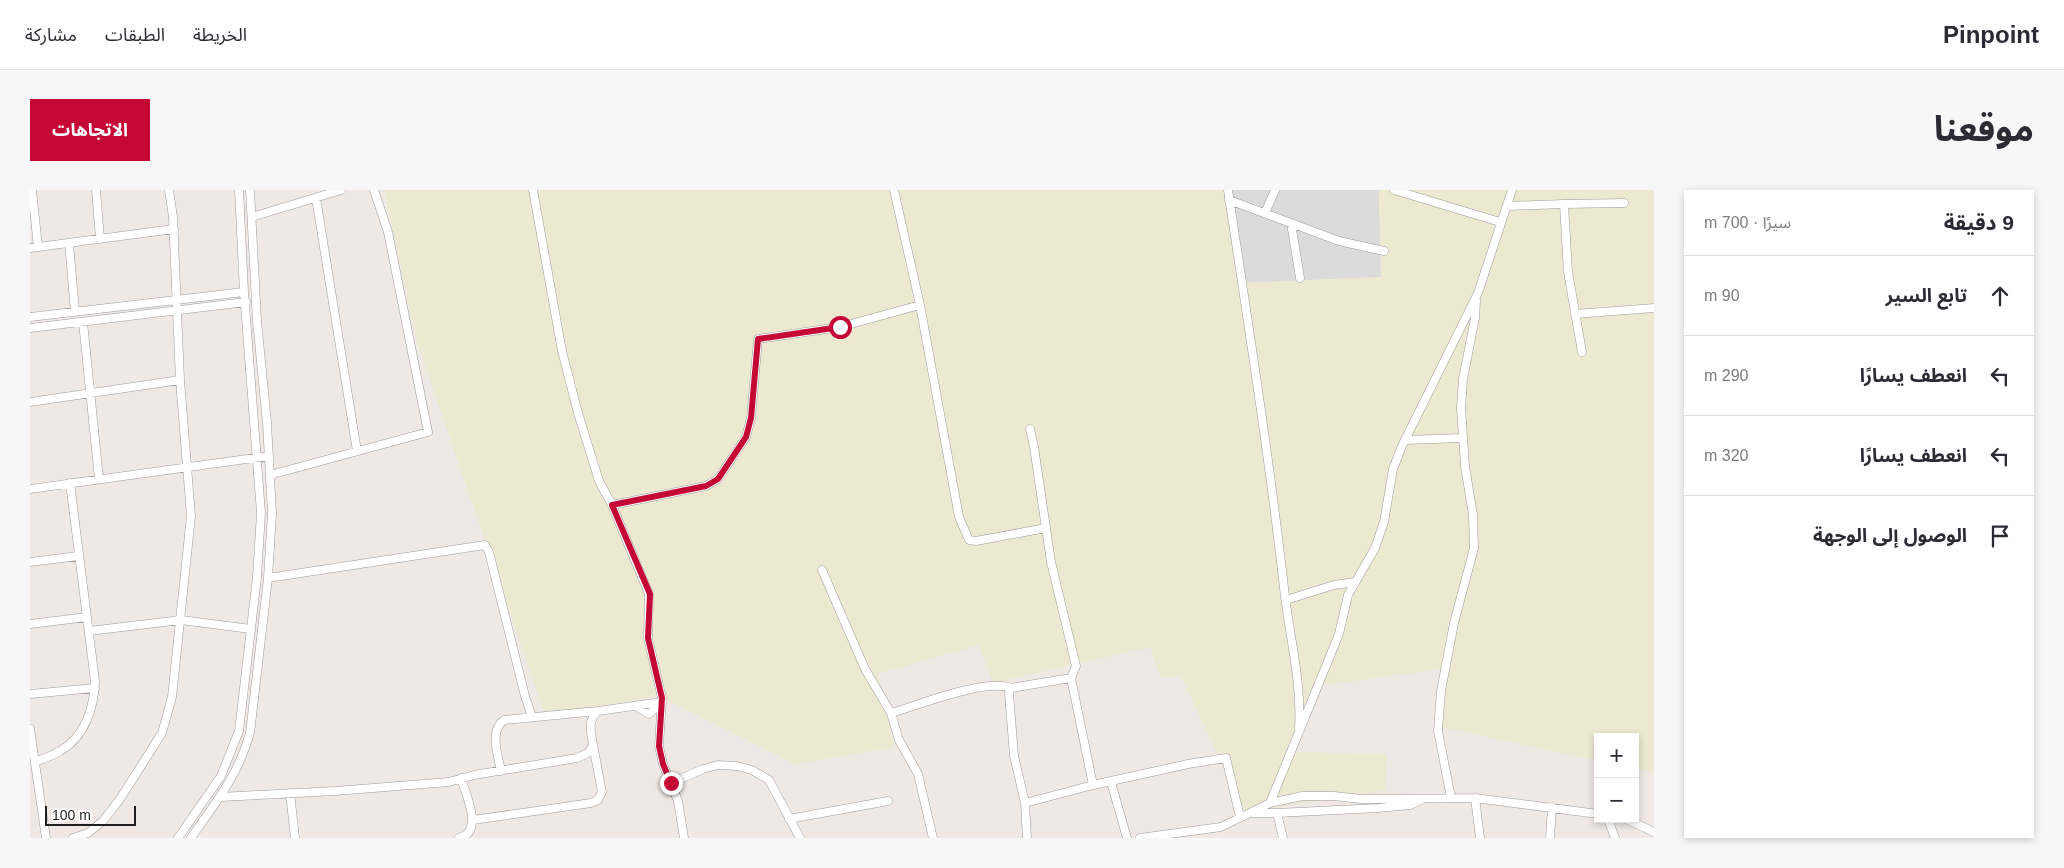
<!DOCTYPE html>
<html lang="ar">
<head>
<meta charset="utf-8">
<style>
  body { margin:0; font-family:Arial,"Noto Sans Arabic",sans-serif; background:#f7f7f7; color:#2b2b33; direction:rtl }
  .controls { position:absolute; right:15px; bottom:15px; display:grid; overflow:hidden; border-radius:0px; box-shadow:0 2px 8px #0003 }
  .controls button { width:45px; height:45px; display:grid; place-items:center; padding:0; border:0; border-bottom:1px solid #e1e1e2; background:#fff; color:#2b2b33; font:25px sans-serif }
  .scale { position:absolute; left:15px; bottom:12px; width:91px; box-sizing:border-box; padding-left:5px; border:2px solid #1e1e1e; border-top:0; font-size:14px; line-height:18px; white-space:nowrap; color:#1e1e1e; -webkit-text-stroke:4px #fff; paint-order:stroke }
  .stop { position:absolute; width:15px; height:15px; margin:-11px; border:4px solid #c50736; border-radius:50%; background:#fff }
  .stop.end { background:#c50736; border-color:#fff; box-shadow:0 1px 5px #0008 }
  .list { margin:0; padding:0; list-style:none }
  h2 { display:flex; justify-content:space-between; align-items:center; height:65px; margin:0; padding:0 20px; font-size:21px }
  h2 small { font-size:16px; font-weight:400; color:#7c7c81 }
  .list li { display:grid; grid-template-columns:32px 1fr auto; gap:15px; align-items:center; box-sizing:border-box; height:80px; padding:0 20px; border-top:1px solid #e1e1e2 }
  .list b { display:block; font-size:19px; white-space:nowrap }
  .list em { font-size:16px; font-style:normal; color:#7c7c81 }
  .icon { flex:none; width:28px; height:28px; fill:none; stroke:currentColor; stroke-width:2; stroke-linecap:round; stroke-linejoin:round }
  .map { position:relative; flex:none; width:1624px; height:648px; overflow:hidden; direction:ltr; border-radius:0px }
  header { display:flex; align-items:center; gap:30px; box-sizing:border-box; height:70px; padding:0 25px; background:#fff; border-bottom:1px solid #e1e1e2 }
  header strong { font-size:24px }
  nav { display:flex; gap:28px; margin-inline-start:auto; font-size:18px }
  .intro { display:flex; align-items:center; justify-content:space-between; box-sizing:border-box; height:120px; padding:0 30px }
  h1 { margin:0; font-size:35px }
  .button { padding:12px 22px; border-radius:0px; background:#c50736; color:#fff; font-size:18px; font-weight:700 }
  main { display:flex; gap:30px; padding:0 30px }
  aside { flex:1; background:#fff; border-radius:0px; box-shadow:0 2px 8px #0003 }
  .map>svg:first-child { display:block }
  .residential { fill:#dcdbdb }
  .farmland { fill:#ede8d0 }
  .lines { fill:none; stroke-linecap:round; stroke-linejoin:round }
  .minor-casing { stroke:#9b9b9b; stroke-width:9 }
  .minor { stroke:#fff; stroke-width:8 }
  .route { stroke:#c50736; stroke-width:6 }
</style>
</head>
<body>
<header>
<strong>Pinpoint</strong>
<nav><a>الخريطة</a><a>الطبقات</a><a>مشاركة</a></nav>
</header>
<div class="intro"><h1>موقعنا</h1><a class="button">الاتجاهات</a></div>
<main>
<aside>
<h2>9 دقيقة<small>سيرًا · 700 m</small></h2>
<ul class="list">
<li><svg class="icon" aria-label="ahead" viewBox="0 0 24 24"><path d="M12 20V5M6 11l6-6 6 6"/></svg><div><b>تابع السير</b></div><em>90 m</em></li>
<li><svg class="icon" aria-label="left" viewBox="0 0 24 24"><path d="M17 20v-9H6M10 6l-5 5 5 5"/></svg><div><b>انعطف يسارًا</b></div><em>290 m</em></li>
<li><svg class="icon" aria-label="left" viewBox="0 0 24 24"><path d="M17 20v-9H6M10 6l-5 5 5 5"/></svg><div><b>انعطف يسارًا</b></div><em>320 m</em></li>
<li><svg class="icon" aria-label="arrive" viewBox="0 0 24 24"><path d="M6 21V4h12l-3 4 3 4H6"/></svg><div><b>الوصول إلى الوجهة</b></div></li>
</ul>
</aside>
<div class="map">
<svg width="1624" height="648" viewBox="0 0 1624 648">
  <rect width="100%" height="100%" fill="#efe8e4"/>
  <!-- residential -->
  <path class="residential" d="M1195,0H1349L1351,87L1207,93Z"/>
  <!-- farmland -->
  <path class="farmland" d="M354,0H1195L1207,93L1351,87L1349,0H1624V583L1605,579V547H1568V571L1412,537L1418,478L1287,496L1263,562L1357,564L1355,600L1215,622L1151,486L1131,488L1120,457L963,493L949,455L847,484L864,557L765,574L629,506L515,525L387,152Z"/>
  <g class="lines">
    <!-- minor casing -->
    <g class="minor-casing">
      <path id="minor" d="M2,0L8,57
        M66,0L70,49
        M139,0L143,27L150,190
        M503,0L532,161L548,223L569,291L582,315L619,404L618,448L632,508L629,556L633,574L648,611L654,648
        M1198,0C1218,133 1239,265 1254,398C1259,445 1272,491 1269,538
        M1364,0L1470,32
        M286,8L327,261
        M1199,10L1309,51L1354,61
        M1534,14L1594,13
        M1477,16L1534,14L1538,82L1552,162
        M1235,23L1245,0
        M222,27L311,0
        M1261,33L1270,88
        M39,53L45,122
        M0,58L144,39
        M890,115L929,327L939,350L946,351L1016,338
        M1545,124L1624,118
        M0,127L214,102
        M53,132L69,289
        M0,138L216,112
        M0,212L150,190L161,326L142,507L132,543L90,609L73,631L58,643L43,648
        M1000,239L1004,257L1021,372L1046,476L1041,488
        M1375,250L1433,248
        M240,285L398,242L358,42L344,0
        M0,299L239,266
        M582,315L676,296L688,289L716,247L721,228L728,149L810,137L890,115L864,0
        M0,372L49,366
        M792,380L835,479L861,523L869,550L888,584L903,648
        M238,388L455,355L459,362L495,506L502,527
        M1256,410L1304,395L1325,392
        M0,434L57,427
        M59,441L151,430L221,439
        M0,504L65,498
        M606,516L619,524L632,512
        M861,523C889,515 955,488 981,498
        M0,539L16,648
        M5,572C13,569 22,566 30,561C55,547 64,518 65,491L40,293
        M471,581C468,565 459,541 474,530L568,521
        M1081,592L1097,648
        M641,593L673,579L688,575L707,576L722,580L739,590L770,648
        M260,603L265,648
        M190,607L305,601L419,592L444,585L547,568L558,563L563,555C561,541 557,531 568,521L632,512
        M1421,608L1408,541L1411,501L1424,433L1444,358L1443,325L1435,276L1431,218L1433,189L1445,128L1446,111
        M1445,608L1450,648
        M995,613L1063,595
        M1240,613L1309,444L1318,405L1345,358L1354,332L1363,279L1372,256L1448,103L1482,0
        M1223,623H1247L1253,648
        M1247,623L1348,618L1380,615L1391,610
        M759,629L858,611
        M1578,629L1585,648
        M1596,629L1624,642
        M443,630L561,613L568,610L572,602L563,555
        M148,648L191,586L209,541L227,387L231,323L214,102L209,0
        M161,648C186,612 208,586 220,543L238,388L242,323L237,233L227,131L220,0
        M429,648C454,643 436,604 431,588
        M997,648L995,613L984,566L979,503L981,498L1041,488L1063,595L1158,574L1196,568L1210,627
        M1110,648L1191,637L1240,613L1272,606H1304L1331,609L1445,608L1568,624
        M1520,648L1522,617"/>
    </g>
    <!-- minor -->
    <use href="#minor" class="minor"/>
  </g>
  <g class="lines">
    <!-- route -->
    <path class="route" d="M641,593L633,574L629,556L632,508L618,448L620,404L582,315L676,296L688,289L716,247L721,228L728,149L810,137"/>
  </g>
</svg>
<div class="controls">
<button>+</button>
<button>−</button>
</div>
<div class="scale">100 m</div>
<div class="stop" style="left:810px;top:137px"></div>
<div class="stop end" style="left:641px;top:593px"></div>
</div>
</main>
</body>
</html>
